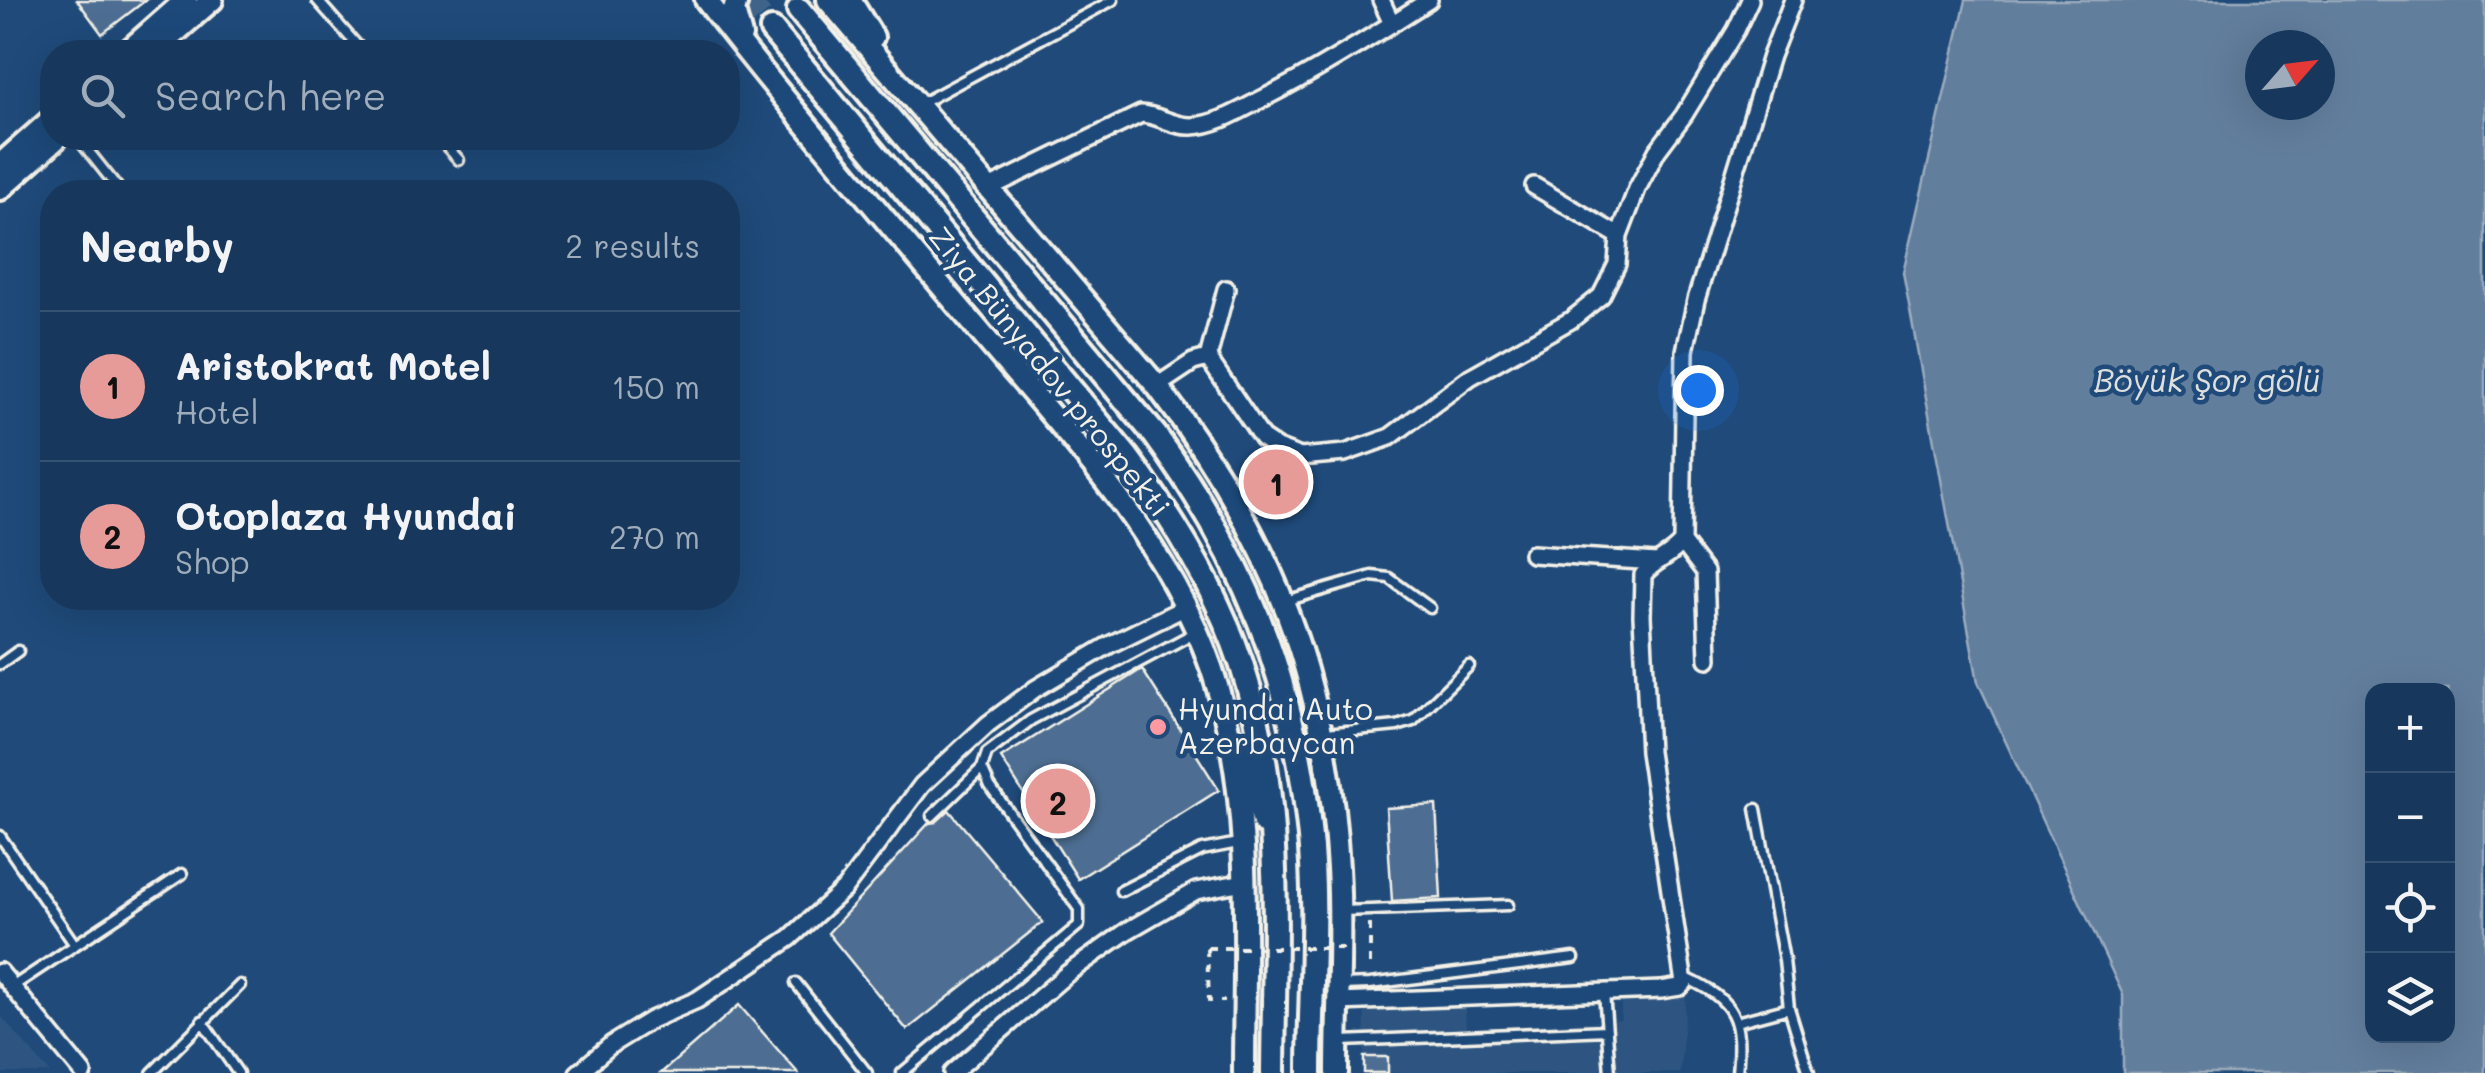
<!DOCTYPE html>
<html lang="en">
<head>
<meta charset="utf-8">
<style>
  body { margin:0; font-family:Mali,sans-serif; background:#244365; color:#f1f3f6 }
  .controls { position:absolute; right:30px; bottom:30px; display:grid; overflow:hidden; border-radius:20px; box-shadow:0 10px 40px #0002 }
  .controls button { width:90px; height:90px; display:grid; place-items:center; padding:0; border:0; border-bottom:2px solid #365272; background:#17385c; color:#f1f3f6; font:50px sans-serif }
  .compass { position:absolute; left:2245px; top:30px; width:90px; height:90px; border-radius:50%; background:#17385c; box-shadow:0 10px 40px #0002; rotate:62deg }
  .you { position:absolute; left:1698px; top:390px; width:35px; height:35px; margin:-25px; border:8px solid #fff; border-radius:50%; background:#1a73e8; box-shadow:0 0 0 15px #1a73e833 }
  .badge { display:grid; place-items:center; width:65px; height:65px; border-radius:50%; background:#e69b98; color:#111; font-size:32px; font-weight:700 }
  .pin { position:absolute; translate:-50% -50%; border:5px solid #fff; box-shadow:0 2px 10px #0006 }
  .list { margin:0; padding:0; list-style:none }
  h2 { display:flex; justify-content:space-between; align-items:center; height:130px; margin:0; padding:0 40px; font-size:42px }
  h2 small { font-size:32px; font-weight:400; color:#9eacbb }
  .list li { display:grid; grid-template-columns:65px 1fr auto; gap:30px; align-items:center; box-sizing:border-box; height:150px; padding:0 40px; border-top:2px solid #365272 }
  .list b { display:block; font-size:38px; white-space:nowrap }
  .list p { margin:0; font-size:32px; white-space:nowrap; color:#9eacbb }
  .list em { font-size:32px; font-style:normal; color:#9eacbb }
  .icon { flex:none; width:55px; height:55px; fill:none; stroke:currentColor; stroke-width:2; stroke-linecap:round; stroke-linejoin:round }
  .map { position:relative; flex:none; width:2485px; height:1073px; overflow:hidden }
  .search { position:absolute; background:#17385c; box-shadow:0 10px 40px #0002; left:40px; top:40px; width:700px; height:110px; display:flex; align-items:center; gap:25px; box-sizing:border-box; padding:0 35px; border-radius:40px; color:#9eacbb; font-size:38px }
  .panel { position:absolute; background:#17385c; box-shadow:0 10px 40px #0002; left:40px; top:180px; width:700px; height:430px; border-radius:40px }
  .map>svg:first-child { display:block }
  .built { fill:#2d5581 }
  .water { fill:#627e9d; stroke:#9cacbb; stroke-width:2.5; fill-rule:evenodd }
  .building { fill:#4d6e92; stroke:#f4f1e8; stroke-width:2.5 }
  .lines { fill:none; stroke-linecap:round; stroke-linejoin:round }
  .primary-tunnel { stroke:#3f638a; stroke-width:22; stroke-dasharray:22 11; stroke-linecap:butt }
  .lane-casing { stroke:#f4f1e8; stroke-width:15 }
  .street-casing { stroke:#f4f1e8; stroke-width:22 }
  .secondary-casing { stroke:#f4f1e8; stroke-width:28 }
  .primary-casing { stroke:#f4f1e8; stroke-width:30 }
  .path { stroke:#f4f1e8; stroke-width:4; stroke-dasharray:8 8; stroke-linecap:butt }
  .lane { stroke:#1f4a7a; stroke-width:8 }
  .street { stroke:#1f4a7a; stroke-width:15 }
  .secondary { stroke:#1f4a7a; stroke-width:20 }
  .primary { stroke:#1f4a7a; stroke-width:22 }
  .path-bridge { stroke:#f4f1e8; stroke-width:4; stroke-dasharray:8 8; stroke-linecap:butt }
  .poi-dot { fill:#ff9aa2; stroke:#1f4a7a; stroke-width:4 }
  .labels { text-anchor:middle; stroke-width:9; stroke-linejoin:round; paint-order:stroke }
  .street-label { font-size:30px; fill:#f4f1e8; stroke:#1f4a7a }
  .poi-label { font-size:30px; fill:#f4f1e8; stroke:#1f4a7a; text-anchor:start }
  .water-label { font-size:32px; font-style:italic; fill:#dee0dd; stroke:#1f4a7a }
</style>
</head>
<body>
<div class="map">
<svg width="2485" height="1073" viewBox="0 0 2485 1073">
  <rect width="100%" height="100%" fill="#1f4a7a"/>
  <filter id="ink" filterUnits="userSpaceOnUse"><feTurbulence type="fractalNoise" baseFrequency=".01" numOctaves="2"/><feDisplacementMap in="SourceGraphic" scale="20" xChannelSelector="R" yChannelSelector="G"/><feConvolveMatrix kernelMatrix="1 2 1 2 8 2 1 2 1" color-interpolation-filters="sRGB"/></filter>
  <g filter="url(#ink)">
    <!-- built -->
    <path class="built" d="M1621,996L1686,997L1680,1073H1388V1057H1364L1365,1010L1465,1007L1466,1028L1621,1020Z
      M0,1015L50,1073H0Z"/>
    <!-- water -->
    <path class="water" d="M1966,0H2485V1073H2123V995L1978,682L1903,272ZM2260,45H2320V105H2260ZM2372,690H2448V1036H2372Z"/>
    <!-- building -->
    <path class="building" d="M77,0H146L102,34Z
      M1142,669L1219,790L1078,879L1001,758Z
      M1436,805L1441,898L1392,901L1386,808Z
      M949,810L1043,922L907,1030L828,933L929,823L936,822Z
      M739,1005L798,1073H661Z
      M1364,1057H1388V1073H1364Z"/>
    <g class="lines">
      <!-- primary-tunnel -->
      <path class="primary-tunnel" d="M748,0L772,30"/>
      <!-- lane casing -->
      <g class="lane-casing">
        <path id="lane" d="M317,0L363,52
          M920,104L1113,0
          M78,138L121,192
          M439,138L459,160
          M1285,601L1372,576L1389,578L1430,608
          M0,664L18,651
          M1326,733L1397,726L1413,721L1469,666
          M1756,809L1784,960L1789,1008
          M932,816L982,768
          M0,836L75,945
          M1121,891L1202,850L1238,843
          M1342,911L1508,905
          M1686,978C1736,1001 1742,1019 1737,1073
          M796,983L867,1073
          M1341,985L1370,984L1574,958
          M12,987L182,874
          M1604,992L1610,1073
          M202,1021L238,1073
          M1736,1022L1789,1008L1809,1073
          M1342,1041L1607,1030
          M152,1073L240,985
          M902,1073L1079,925V909L990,786L982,768L987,753L1031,720L1194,633"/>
      </g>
      <!-- street casing -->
      <g class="street-casing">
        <path id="street" d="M1381,0L1392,24
          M1534,186L1619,236
          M987,189L1141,114C1160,115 1173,127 1192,126C1218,125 1242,109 1264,98C1321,69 1375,35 1429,0
          M1208,358L1226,289
          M1157,386L1193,362L1208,358L1262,438L1277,448L1300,457L1345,453L1390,437L1470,377L1571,320L1601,296L1617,264L1619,236L1637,189L1657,151L1684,115L1736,30L1750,0
          M1682,542L1705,572L1708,659
          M1532,554L1657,562
          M0,972L83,1073
          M1338,1002L1661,990L1680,987L1684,983L1649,752L1642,616L1643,575C1654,560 1671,557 1682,542L1685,351L1696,300L1771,56L1793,0
          M578,1073L612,1044L651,1020L697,1000L790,938L844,889L922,785L988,724L1035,689L1109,645L1186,607
          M952,1073L1068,973L1127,931L1196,891L1244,882"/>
      </g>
      <!-- secondary casing -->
      <g class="secondary-casing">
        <path id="secondary" d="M706,0C796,116 892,227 986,339C1077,446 1178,551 1218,689C1254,814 1244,945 1244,1073
          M737,0L734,11L741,36
          M828,0L1157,386C1273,537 1327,676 1338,868C1342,935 1337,1005 1337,1073
          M850,0L873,37
          M127,52L186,0
          M153,52L212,0
          M0,165L52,119
          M0,189L57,138
          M1243,744L1263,823"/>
      </g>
      <!-- primary casing -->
      <g class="primary-casing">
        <path id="primary" d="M799,10L1155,435C1244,557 1293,678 1309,828C1318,904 1310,995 1310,1073
          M772,30L1127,457C1174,520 1216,588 1241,663C1285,795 1274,936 1273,1073"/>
      </g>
      <!-- path -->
      <path class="path" d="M1370,924V970
        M1207,948L1209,1001H1225"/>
      <!-- lane -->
      <use href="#lane" class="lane"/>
      <!-- street -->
      <use href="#street" class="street"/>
      <!-- secondary -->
      <use href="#secondary" class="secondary"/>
      <!-- primary -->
      <use href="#primary" class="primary"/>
      <!-- path-bridge -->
      <path class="path-bridge" d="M1207,948H1354"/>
    </g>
  </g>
  <!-- markers -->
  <circle class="poi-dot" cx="1158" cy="727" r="10"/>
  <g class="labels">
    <!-- street labels -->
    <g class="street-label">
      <text transform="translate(1049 372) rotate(51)" y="10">Ziya Bünyadov prospekti</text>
    </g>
    <!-- poi labels -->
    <g class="poi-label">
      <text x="1178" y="720">Hyundai Auto<tspan x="1178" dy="34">Azerbaycan</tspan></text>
    </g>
    <!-- water labels -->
    <g class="water-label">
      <text x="2207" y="392">Böyük Şor gölü</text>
    </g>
  </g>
</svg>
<div class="controls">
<button>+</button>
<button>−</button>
<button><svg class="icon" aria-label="locate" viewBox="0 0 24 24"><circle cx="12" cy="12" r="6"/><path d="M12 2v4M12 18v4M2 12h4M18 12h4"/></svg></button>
<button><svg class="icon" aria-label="layers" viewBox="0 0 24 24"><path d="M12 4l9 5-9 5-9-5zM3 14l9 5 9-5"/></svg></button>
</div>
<svg class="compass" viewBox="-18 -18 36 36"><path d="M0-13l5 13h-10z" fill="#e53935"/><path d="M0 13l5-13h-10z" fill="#9eacbb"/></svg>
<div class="you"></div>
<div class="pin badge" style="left:1276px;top:482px">1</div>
<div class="pin badge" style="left:1058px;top:801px">2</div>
<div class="search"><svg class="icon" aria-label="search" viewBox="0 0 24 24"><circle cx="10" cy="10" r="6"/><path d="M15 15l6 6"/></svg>Search here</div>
<section class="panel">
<h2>Nearby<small>2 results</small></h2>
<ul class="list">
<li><span class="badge">1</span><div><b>Aristokrat Motel</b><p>Hotel</p></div><em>150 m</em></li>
<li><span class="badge">2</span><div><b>Otoplaza Hyundai</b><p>Shop</p></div><em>270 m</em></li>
</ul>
</section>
</div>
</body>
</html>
